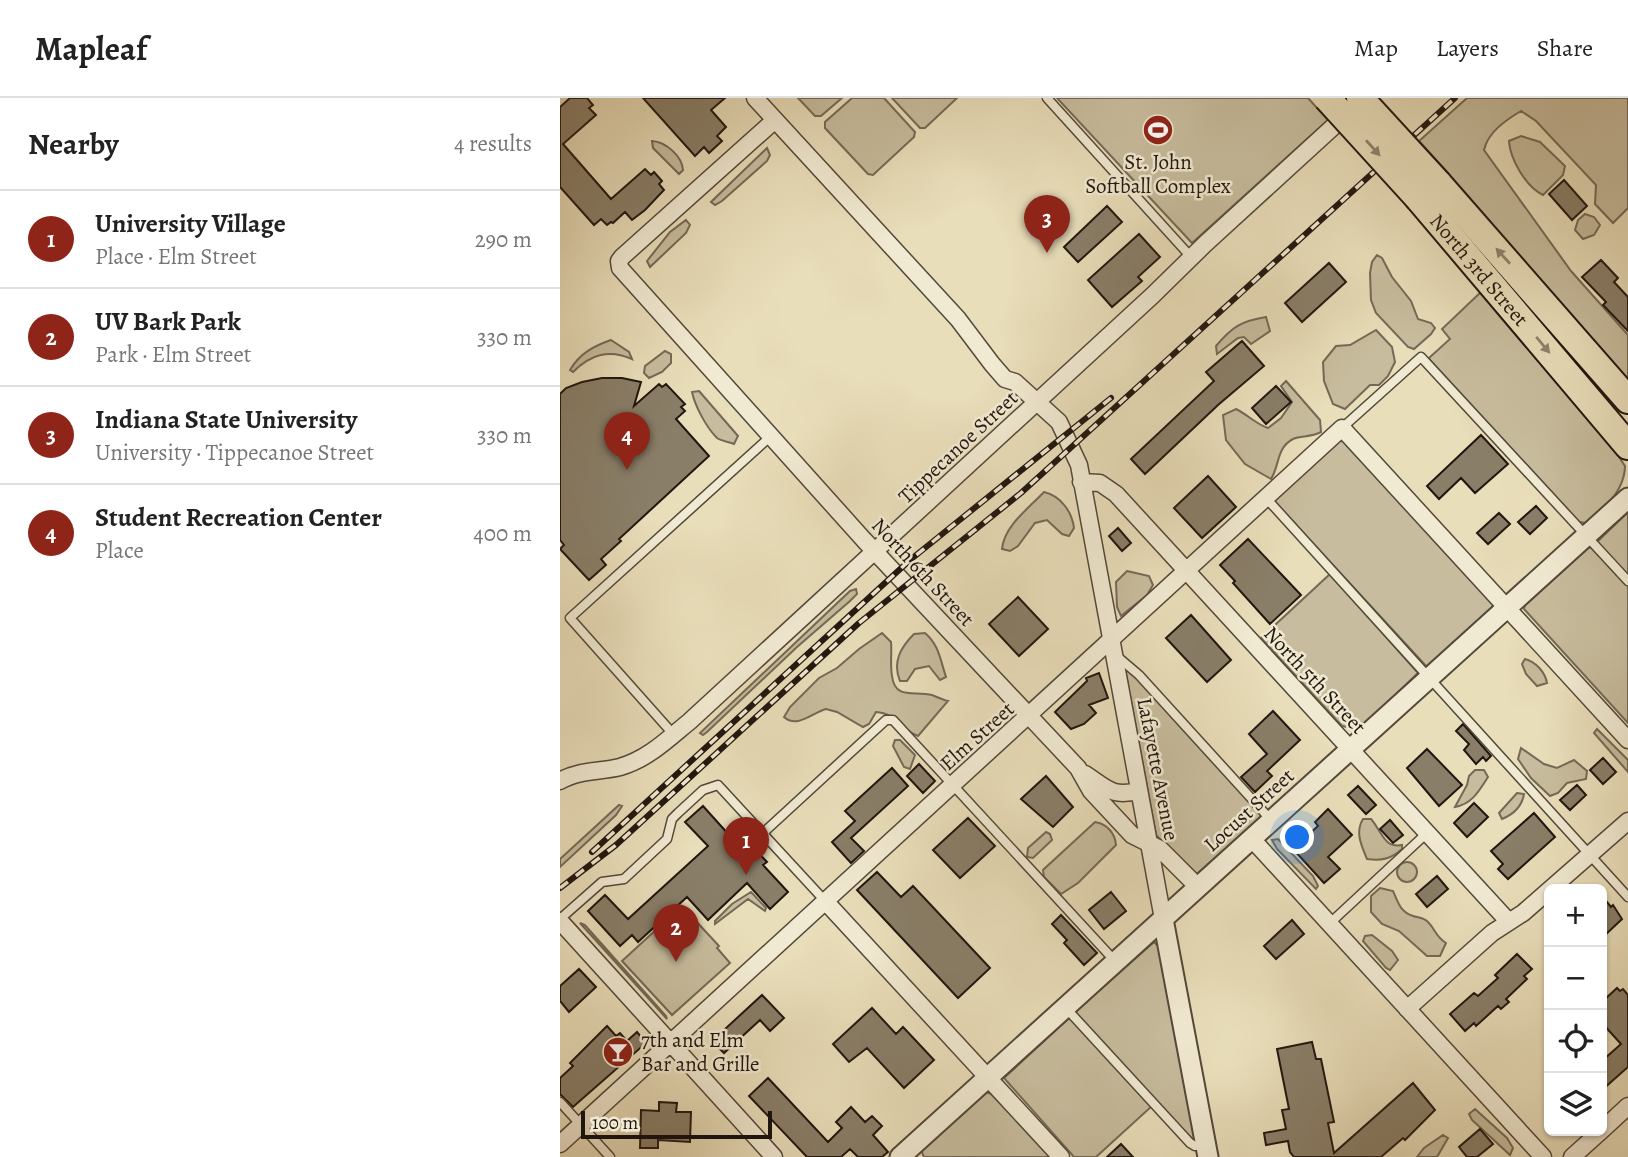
<!DOCTYPE html>
<html lang="en">
<head>
<meta charset="utf-8">
<style>
  body { margin:0; font-family:Alegreya,serif; background:#f2f2f2; color:#222 }
  .controls { position:absolute; right:21px; bottom:21px; display:grid; overflow:hidden; border-radius:10px; box-shadow:0 2px 5px #0004 }
  .controls button { width:63px; height:63px; display:grid; place-items:center; padding:0; border:0; border-bottom:2px solid #e0e0e0; background:#fff; color:#222; font:35px sans-serif }
  .scale { position:absolute; left:21px; bottom:18px; width:191px; box-sizing:border-box; padding-left:7px; border:4px solid #21160f; border-top:0; font-size:19px; line-height:24px; white-space:nowrap; color:#21160f; -webkit-text-stroke:5px #f1ead2; paint-order:stroke }
  .you { position:absolute; left:738px; top:740px; width:24px; height:24px; margin:-18px; border:5px solid #fff; border-radius:50%; background:#1a73e8; box-shadow:0 0 0 10px #1a73e833 }
  .badge { display:grid; place-items:center; width:46px; height:46px; border-radius:50%; background:#8f2418; color:#fff; font-size:23px; font-weight:700 }
  .pin { position:absolute; translate:-50% -58px; filter:drop-shadow(0 2px 4px #0008) }
  .pin::after { content:''; position:absolute; top:37px; width:24px; height:21px; background:inherit; clip-path:polygon(0 0,100% 0,50% 100%) }
  .list { margin:0; padding:0; list-style:none }
  h2 { display:flex; justify-content:space-between; align-items:center; height:91px; margin:0; padding:0 28px; font-size:30px }
  h2 small { font-size:23px; font-weight:400; color:#767676 }
  .list li { display:grid; grid-template-columns:46px 1fr auto; gap:21px; align-items:center; box-sizing:border-box; height:98px; padding:0 28px; border-top:2px solid #e0e0e0 }
  .list b { display:block; font-size:26px; white-space:nowrap }
  .list p { margin:0; font-size:23px; white-space:nowrap; color:#767676 }
  .list em { font-size:23px; font-style:normal; color:#767676 }
  .icon { flex:none; width:38px; height:38px; fill:none; stroke:currentColor; stroke-width:2; stroke-linecap:round; stroke-linejoin:round }
  .map { position:relative; flex:none; width:1068px; height:1059px; overflow:hidden }
  header { display:flex; align-items:center; gap:42px; box-sizing:border-box; height:98px; padding:0 35px; background:#fff; border-bottom:2px solid #e0e0e0 }
  header strong { font-size:33px }
  nav { display:flex; gap:38px; margin-inline-start:auto; font-size:24px }
  main { display:flex }
  aside { flex:1; background:#fff }
  .map>svg:first-child { display:block }
  .green { fill:#c7bc9d; stroke:#746956; stroke-width:2 }
  .building { fill:#897e68; stroke:#21160f; stroke-width:2 }
  .lines { fill:none; stroke-linecap:round; stroke-linejoin:round }
  .service-casing { stroke:#53483a; stroke-width:11 }
  .minor-casing { stroke:#53483a; stroke-width:19 }
  .tertiary-casing { stroke:#53483a; stroke-width:23 }
  .trunk-casing { stroke:#21160f; stroke-width:30 }
  .service { stroke:#f1ead2; stroke-width:8 }
  .minor { stroke:#f1ead2; stroke-width:16 }
  .tertiary { stroke:#f1ead2; stroke-width:19 }
  .trunk { stroke:#e9deba; stroke-width:26 }
  .rail-casing { stroke:#21160f; stroke-width:6 }
  .rail { stroke:#f1ead2; stroke-width:3.5; stroke-dasharray:10; stroke-linecap:butt }
  .trunk-bridge-casing { stroke:#21160f; stroke-width:30; stroke-linecap:butt }
  .trunk-bridge { stroke:#e9deba; stroke-width:26 }
  .oneway { fill:#8f846d }
  .labels { text-anchor:middle; stroke-width:5; stroke-linejoin:round; paint-order:stroke }
  .poi-label { font-size:21px; fill:#21160f; stroke:#f1ead2 }
  .street-label { font-size:21px; fill:#21160f; stroke:#f1ead2 }
</style>
</head>
<body>
<header>
<strong>Mapleaf</strong>
<nav><a>Map</a><a>Layers</a><a>Share</a></nav>
</header>
<main>
<aside>
<h2>Nearby<small>4 results</small></h2>
<ul class="list">
<li><span class="badge">1</span><div><b>University Village</b><p>Place · Elm Street</p></div><em>290 m</em></li>
<li><span class="badge">2</span><div><b>UV Bark Park</b><p>Park · Elm Street</p></div><em>330 m</em></li>
<li><span class="badge">3</span><div><b>Indiana State University</b><p>University · Tippecanoe Street</p></div><em>330 m</em></li>
<li><span class="badge">4</span><div><b>Student Recreation Center</b><p>Place</p></div><em>400 m</em></li>
</ul>
</aside>
<div class="map">
<svg width="1068" height="1059" viewBox="0 0 1068 1059">
  <rect width="100%" height="100%" fill="#e9deba"/>
  <filter id="stains"><feTurbulence type="fractalNoise" baseFrequency=".00286" numOctaves="4"/><feColorMatrix values="0 0 0 0 .2 0 0 0 0 .09 0 0 0 0 .02 0 0 0 .5 -.17"/></filter>
  <radialGradient id="worn" r=".72"><stop offset=".6" stop-color="#630" stop-opacity="0"/><stop offset="1" stop-color="#630" stop-opacity=".3"/></radialGradient>
  <!-- green -->
  <path class="green" d="M238,0H282L261,18H255Z
    M292,0H324L355,34L354,39L313,77L308,76L265,30V24Z
    M332,0H397L365,30H360Z
    M497,0H748L768,22L632,145Z
    M907,0H1068V110L1053,125L1035,106L1036,87L976,23L961,13C946,22 928,34 924,52L1011,173L1068,237V284L886,77L888,75L859,43Z
    M961,38L980,44L1005,68L1003,77L983,97C966,89 950,61 949,43Z
    M92,43C106,44 122,58 123,72L119,76L93,50Z
    M207,50L210,57L207,63L162,103L155,107L151,104Z
    M1025,116L1034,119L1040,127L1034,137L1023,141L1015,132L1018,122Z
    M126,122L130,127L126,135L90,169L87,163L110,134Z
    M817,157L822,160L832,179L851,203L858,221L871,225L875,230L871,236L854,251L848,249L816,215L811,202L810,175L812,164Z
    M922,193L976,260L1049,344L1065,368C1065,391 1045,411 1027,425L1019,424L870,262L869,260L890,241L882,231Z
    M706,219L710,233L691,246L684,239L678,240L657,256L656,248C672,229 681,223 706,219Z
    M816,232L832,249L835,264L828,278L819,287H810L785,311L773,306L764,283L763,264L776,248L790,247Z
    M51,242L69,254L72,261C49,251 31,256 13,274L10,272C20,255 34,248 51,242Z
    M105,253L111,256V265L102,274L89,280L84,275L85,268Z
    M726,283L760,322L761,334C750,340 741,337 733,341C716,350 720,367 711,381L685,366L666,342L663,317L676,311C688,317 696,326 708,330L721,320L732,304L721,288Z
    M139,293L178,338L174,346C169,344 161,343 157,340C146,329 135,308 132,294Z
    M778,343H783L933,506L932,510L867,569L714,403Z
    M484,394C501,398 512,414 514,430L509,438L502,436L487,422L475,425L458,448L450,453L442,451C444,428 469,410 484,394Z
    M1068,414V480L1037,444Z
    M1031,449L1068,488V625L964,511L965,507L1028,450Z
    M567,473L589,478L593,487L587,497L561,518L557,509L556,484Z
    M770,476L858,575L807,624L792,630L782,628L701,540Z
    M296,491L297,496L290,503L237,549L147,634L143,637L140,635L290,493Z
    M322,535L331,544C332,555 330,567 332,578C335,603 356,592 372,597C377,599 383,602 388,603L358,638C341,632 336,615 316,614L309,626L303,629L277,614L266,611C252,615 237,631 224,619L230,609L259,580L277,570L299,551Z
    M365,535C379,547 380,561 386,579L380,582L369,568L355,571L347,583H340C332,564 341,549 354,536Z
    M965,561C976,564 985,574 987,585L977,588L966,576L962,566Z
    M567,570L573,574L702,718L637,776L632,775L596,737L565,571Z
    M1037,631L1068,662V674L1034,635Z
    M335,642H340L355,657L350,671L344,669L333,648Z
    M961,650L984,666L997,670L1014,662L1027,673L1026,681L1007,685L998,695L990,698L971,680L958,661Z
    M915,672H924L928,679C919,693 912,706 895,709L907,687L909,678Z
    M957,695L964,696C962,709 954,716 942,721L939,715Z
    M59,707L62,708L56,717L0,769V761Z
    M803,721H811C821,732 824,751 842,747V751C831,761 822,763 807,761C801,747 795,734 803,721Z
    M535,724C547,726 555,735 556,747L518,785L501,796L484,779L483,772Z
    M486,734L490,736L492,742L473,760L467,759L468,750Z
    M718,741L753,778L758,788L756,791L717,751L712,742Z
    M837 774a10 10 0 1 1 20 0a10 10 0 1 1-20 0Z
    M820,790L833,793C838,804 840,814 853,818C859,820 863,819 868,824C876,832 875,838 886,845L880,858H867L839,833L822,826L811,814V798Z
    M191,794L206,810L205,813L188,801L155,826V823L172,806Z
    M122,808L159,848L157,850L170,865L112,917L62,863Z
    M20,825L25,827L106,918L107,921Z
    M812,837L832,853L838,862L830,872L826,870L803,843L805,838Z
    M594,844L599,849L636,1042L634,1044L517,916L516,913Z
    M508,921H511L592,1008L536,1059H514L444,980Z
    M426,994L431,996L491,1059H364L361,1052Z
    M915,1011L947,1040L953,1050L950,1057L912,1022L909,1016Z
    M883,1037L888,1040L877,1059H857L864,1050Z"/>
  <!-- building -->
  <path class="building" d="M10,0H27L33,7L29,10L36,17L3,46L51,101L85,71L91,77L94,74L102,83L99,86L104,92L85,112L72,122L65,114L53,125L51,124L47,127L41,121L34,127L0,89V9Z
    M83,0H165L151,12L166,29L157,38L162,43L149,55L144,49L135,58Z
    M1004,82L1027,108L1012,122L989,96Z
    M547,108L562,124L518,164L504,149Z
    M579,136L600,159L578,179L582,183L552,209L528,182Z
    M1041,162L1058,180L1054,184L1068,199V233L1043,207L1046,204L1022,179Z
    M769,165L786,184L742,224L725,205Z
    M682,243L704,268L658,307L585,376L571,361L654,283L646,274Z
    M42,280H62L81,284L74,308L99,286L102,289L106,286L125,306L121,309L125,313L116,321L149,358L59,441L61,443L41,461L46,467L29,482L0,451L4,447L0,442V296L6,290L22,284Z
    M716,288L731,304L706,326L692,310Z
    M921,337L948,366L915,395L901,380L879,401L867,388Z
    M648,378L676,409L642,440L614,410Z
    M976,408L987,420L970,436L958,424Z
    M939,415L950,426L928,446L917,435Z
    M558,430L571,445L562,453L549,438Z
    M688,441L741,497L710,526L673,485L675,483L660,467Z
    M458,499L488,531L459,558L429,526Z
    M631,517L671,562L647,584L606,540Z
    M539,575L548,600L529,607L536,615L524,626L511,631L495,614L527,583L526,580Z
    M713,613L740,642L707,673L712,678L695,694L681,679L707,656L689,636Z
    M903,626L931,658L926,663L923,659L916,666L904,652L909,646L896,633Z
    M867,651L902,687L879,708L847,670Z
    M1043,660L1056,674L1043,686L1030,672Z
    M359,666L375,683L363,695L347,678Z
    M332,670L348,688L291,740L304,753L291,765L272,744L295,723L285,713Z
    M486,678L513,709L493,729L461,701Z
    M1017,687L1026,697L1010,712L1000,702Z
    M798,688L816,707L806,716L788,697Z
    M914,705L928,719L907,739L894,725Z
    M143,708L179,748L186,742L207,764L203,767L228,794L210,811L187,785L148,822L127,799L78,844L72,837L60,848L28,813L45,797L68,821L148,748L125,724Z
    M768,711L792,737L768,759L780,771L764,785L733,751L758,728L755,724Z
    M974,715L995,739L948,781L938,771L943,766L931,753Z
    M408,720L435,748L400,780L373,752Z
    M830,722L843,737L833,745L820,731Z
    M317,774L341,799L353,788L430,870L398,900L297,792Z
    M877,778L888,791L867,809L856,796Z
    M551,794L566,813L544,831L529,812Z
    M1042,798L1051,809L1053,807L1062,821L1042,840Z
    M501,817L537,855L524,867L504,845L507,842L492,826Z
    M732,822L744,836L716,861L704,848Z
    M957,856L972,871L964,878L967,881L946,901L949,904L941,911L938,908L916,928L914,925L905,933L890,916L914,895L918,898L938,880L935,877Z
    M19,871L36,889L9,914L0,903V888Z
    M1057,890L1060,893L1063,891L1068,897V969L1042,992V963L1061,946L1042,925V904Z
    M202,897L224,920L210,933L200,922L164,955L152,943Z
    M312,910L336,936L343,929L374,962L344,990L307,950L289,964L273,946Z
    M47,928L56,938L60,935L67,943L77,934L86,945L13,1009L0,996V980L13,968L10,965Z
    M752,944L756,961H761L774,1024L768,1025L774,1055L853,985L875,1012L845,1042L843,1040L821,1059H734L730,1054L728,1043L706,1047L704,1035L726,1031L722,1012L729,1011L717,951Z
    M208,980L268,1044L282,1030L276,1024L291,1009L305,1024L312,1018L322,1028L313,1037L328,1054L322,1059H298L290,1051L281,1059H247L189,998Z
    M99,1004L117,1005L116,1014H131L130,1044L98,1042V1050H80L81,1012L99,1013Z
    M920,1031L933,1046L917,1059H907L899,1049Z
    M561,1046L573,1059H547Z"/>
  <g class="lines">
    <!-- service casing -->
    <g class="service-casing">
      <path id="service" d="M487,0L631,159
        M782,330L861,259L1068,483
        M706,400L1068,799
        M554,561L559,560L579,577L711,722
        M114,637L10,520L211,338
        M203,735L326,622H333L554,862
        M0,821L42,784L64,781L107,741L112,721L118,715L143,692L158,687L266,804
        M769,826L867,735
        M505,909L630,1045L635,1048L645,1046
        M0,1004L50,1059"/>
    </g>
    <!-- minor casing -->
    <g class="minor-casing">
      <path id="minor" d="M195,0L398,221L432,266L445,281L455,284L499,324L519,367L603,821
        M215,22L62,159L59,163L60,170L304,442L518,670L531,693L572,737L600,751L638,789
        M521,384L540,385L556,396L949,824
        M525,676C548,691 551,699 579,693
        M0,683C18,672 40,674 60,669C88,661 108,641 130,623L593,197L645,146L773,29L787,11
        M691,740L983,1059
        M266,804L501,1059
        M0,823L214,1059
        M847,911L932,835L963,815L1068,723
        M1042,1032L1068,1008
        M0,1046L782,330L1068,642
        M1012,1059L1041,1033"/>
    </g>
    <!-- tertiary casing -->
    <g class="tertiary-casing">
      <path id="tertiary" d="M603,821L648,1059
        M340,1059L1068,400"/>
    </g>
    <!-- trunk casing -->
    <g class="trunk-casing">
      <g id="trunk">
        <path d="M878,85L1068,302"/>
        <path id="s1" d="M859,101L1068,348"/>
      </g>
    </g>
    <!-- service -->
    <use href="#service" class="service"/>
    <!-- minor -->
    <use href="#minor" class="minor"/>
    <!-- tertiary -->
    <use href="#tertiary" class="tertiary"/>
    <!-- trunk -->
    <use href="#trunk" class="trunk"/>
    <!-- rail casing -->
    <g class="rail-casing">
      <path id="rail" d="M32,754L350,462L551,300
        M0,790L56,747L299,525L461,395L895,0"/>
    </g>
    <!-- rail -->
    <use href="#rail" class="rail"/>
    <!-- trunk-bridge casing -->
    <g class="trunk-bridge-casing">
      <path id="trunk-bridge" d="M767,0L859,101
        M800,0L878,85"/>
    </g>
    <!-- trunk-bridge -->
    <use href="#trunk-bridge" class="trunk-bridge"/>
  </g>
  <!-- one-way arrows -->
  <defs><path id="oneway-solid" d="M-6-.8H1V-3.2L6.5 0L1 3.2V.8H-6Z" transform="scale(1.75)"/></defs>
  <g class="oneway">
    <use href="#oneway-solid" transform="translate(813 50) rotate(48)"/>
    <use href="#oneway-solid" transform="translate(943 158) rotate(-132)"/>
    <use href="#oneway-solid" transform="translate(983 247) rotate(50)"/>
  </g>
  <!-- icons -->
  <defs>
    <g id="stadium-disc" transform="scale(1.575)"><circle r="9.5" fill="#8f2418" stroke="#f1ead2"/><path d="M0-5a6.5 5 0 1 0 0 10a6.5 5 0 1 0 0-10ZM-3.5-1.8h7v3.6h-7Z" fill="#fff"/></g>
    <g id="bar-disc" transform="scale(1.575)"><circle r="9.5" fill="#8f2418" stroke="#f1ead2"/><path d="M-6-5H6L.8 .8V4.5H3.5V6h-7V4.5H-.8V.8Z" fill="#fff"/></g>
  </defs>
  <g fill-rule="evenodd">
    <use href="#stadium-disc" x="598" y="32"/>
    <use href="#bar-disc" x="58" y="954"/>
  </g>
  <g class="labels">
    <!-- poi labels -->
    <g class="poi-label">
      <text x="598" y="71">St. John<tspan x="598" dy="24">Softball Complex</tspan></text>
      <text x="81" y="949" text-anchor="start">7th and Elm<tspan x="81" dy="24">Bar and Grille</tspan></text>
    </g>
    <!-- street labels -->
    <g class="street-label">
      <text dy="7" stroke="none"><textPath href="#s1" startOffset="93">North 3rd Street</textPath></text>
      <text transform="translate(398 349) rotate(-43)" y="7">Tippecanoe Street</text>
      <text transform="translate(363 474) rotate(47)" y="7">North 6th Street</text>
      <text transform="translate(755 582) rotate(47)" y="7">North 5th Street</text>
      <text transform="translate(417 638) rotate(-42)" y="7">Elm Street</text>
      <text transform="translate(598 671) rotate(79)" y="7">Lafayette Avenue</text>
      <text transform="translate(689 712) rotate(-42)" y="7">Locust Street</text>
    </g>
  </g>
  <rect width="100%" height="100%" filter="url(#stains)"/>
  <rect width="100%" height="100%" fill="url(#worn)"/>
</svg>
<div class="controls">
<button>+</button>
<button>−</button>
<button><svg class="icon" aria-label="locate" viewBox="0 0 24 24"><circle cx="12" cy="12" r="6"/><path d="M12 2v4M12 18v4M2 12h4M18 12h4"/></svg></button>
<button><svg class="icon" aria-label="layers" viewBox="0 0 24 24"><path d="M12 4l9 5-9 5-9-5zM3 14l9 5 9-5"/></svg></button>
</div>
<div class="scale">100 m</div>
<div class="you"></div>
<div class="pin badge" style="left:186px;top:777px">1</div>
<div class="pin badge" style="left:116px;top:864px">2</div>
<div class="pin badge" style="left:487px;top:155px">3</div>
<div class="pin badge" style="left:67px;top:372px">4</div>
</div>
</main>
</body>
</html>
